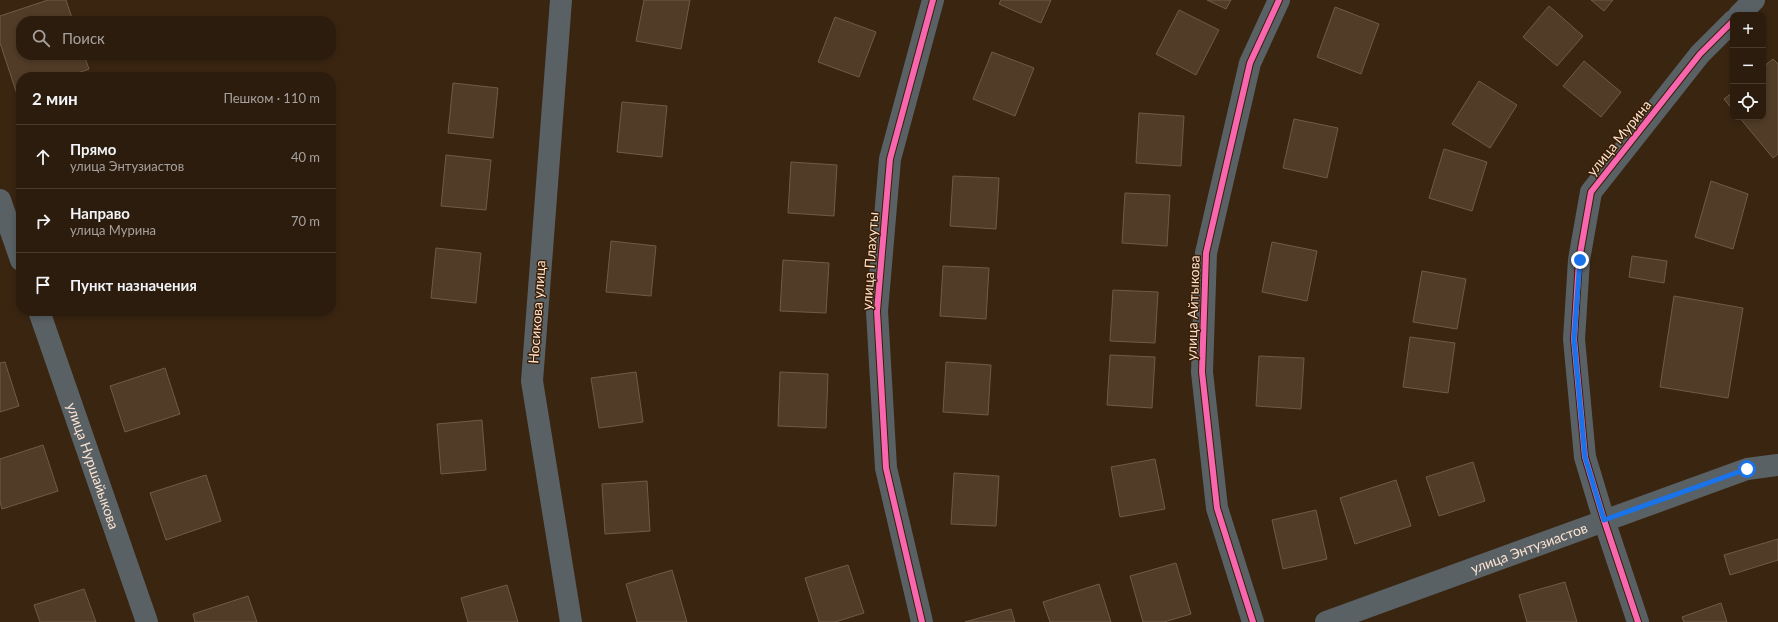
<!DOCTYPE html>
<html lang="ru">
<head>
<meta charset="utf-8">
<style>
  body { margin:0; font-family:Lato,sans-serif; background:#342516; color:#f1f3f6 }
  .controls { position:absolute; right:12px; top:12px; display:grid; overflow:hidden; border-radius:8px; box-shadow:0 2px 6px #0003 }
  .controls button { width:36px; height:36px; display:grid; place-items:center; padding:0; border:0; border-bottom:1px solid #483a2e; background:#2c1c0d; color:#f1f3f6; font:20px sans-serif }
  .stop { position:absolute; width:12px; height:12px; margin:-9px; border:3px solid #1a73e8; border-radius:50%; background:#fff }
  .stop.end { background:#1a73e8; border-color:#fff; box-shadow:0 1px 4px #0008 }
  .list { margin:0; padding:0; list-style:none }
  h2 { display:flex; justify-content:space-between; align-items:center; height:52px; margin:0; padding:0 16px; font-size:17px }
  h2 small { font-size:13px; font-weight:400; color:#a6a19d }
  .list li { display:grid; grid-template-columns:26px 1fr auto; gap:12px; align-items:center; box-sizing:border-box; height:64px; padding:0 16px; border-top:1px solid #483a2e }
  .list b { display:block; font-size:15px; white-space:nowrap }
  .list p { margin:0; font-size:13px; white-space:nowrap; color:#a6a19d }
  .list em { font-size:13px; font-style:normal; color:#a6a19d }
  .icon { flex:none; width:22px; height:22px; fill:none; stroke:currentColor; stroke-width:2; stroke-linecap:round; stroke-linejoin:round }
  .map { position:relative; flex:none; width:1778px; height:622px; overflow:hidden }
  .search { position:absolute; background:#2c1c0d; box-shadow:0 2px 6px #0003; left:16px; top:16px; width:320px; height:44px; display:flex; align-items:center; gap:10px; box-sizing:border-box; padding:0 14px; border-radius:16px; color:#a6a19d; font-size:15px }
  .panel { position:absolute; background:#2c1c0d; box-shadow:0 2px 6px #0003; left:16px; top:72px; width:320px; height:244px; border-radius:16px }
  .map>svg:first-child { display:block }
  .building { fill:#513c27; stroke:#6f5b49 }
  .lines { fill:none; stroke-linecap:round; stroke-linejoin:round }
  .minor { stroke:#596165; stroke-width:22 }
  .cycleway-casing { stroke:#3a1e05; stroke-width:8 }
  .cycleway { stroke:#f766af; stroke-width:6 }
  .route { stroke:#1a73e8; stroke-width:5 }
  .labels { text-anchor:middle; stroke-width:3; stroke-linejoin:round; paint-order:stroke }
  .street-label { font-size:14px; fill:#fce2d0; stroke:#3a1e05 }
</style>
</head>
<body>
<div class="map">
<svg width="1778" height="622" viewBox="0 0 1778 622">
  <rect width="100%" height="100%" fill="#3a2511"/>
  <!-- building -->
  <path class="building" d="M48,0H66L73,21H21V55H84L89,69L67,77H21V93L17,94L0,43V16Z
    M644,0H690L681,49L636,41Z
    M1001,0H1051L1041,23L999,4Z
    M1207,0H1231L1226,9Z
    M1591,0H1613L1604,11Z
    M1549,6L1583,36L1557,66L1523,37Z
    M1335,7L1379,24L1361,74L1317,57Z
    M1179,10L1219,30L1196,75L1156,54Z
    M835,17L876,32L859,77L818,62Z
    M992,52L1034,68L1015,116L973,99Z
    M1773,59L1778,64V154L1773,158L1739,117H1763V67Z
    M1584,61L1621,92L1601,117L1563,86Z
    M1479,81L1517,105L1490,148L1452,124Z
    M453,83L498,88L493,138L448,133Z
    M1733,92V110L1724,99Z
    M622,102L667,106L662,157L617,152Z
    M1139,113L1184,116L1181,166L1136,163Z
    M1294,119L1338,128L1327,178L1283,168Z
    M1444,149L1487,162L1472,211L1429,198Z
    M446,155L491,160L486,210L441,206Z
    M791,162L837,165L834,216L788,213Z
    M953,176L999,178L996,229L950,226Z
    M1711,181L1748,194L1733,249L1695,237Z
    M1125,193L1170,195L1167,246L1122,243Z
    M611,241L656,246L651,296L606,292Z
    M1272,242L1317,251L1307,301L1262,292Z
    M436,248L481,253L476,303L431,298Z
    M1632,256L1667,261L1664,283L1629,277Z
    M783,260L829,263L826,313L780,311Z
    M943,266L989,268L986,319L940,316Z
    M1422,271L1466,279L1457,329L1413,322Z
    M1113,290L1158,292L1155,343L1110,341Z
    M1674,296L1743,308L1728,398L1660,387Z
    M1410,337L1455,343L1448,393L1403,387Z
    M1110,355L1155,357L1152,408L1107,405Z
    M1259,356L1304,358L1301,409L1256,406Z
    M5,362L19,406L0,412V363Z
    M946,362L991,365L988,415L943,412Z
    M165,368L180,414L125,432L110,386Z
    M636,372L643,422L599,428L591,378Z
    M780,372L828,374L826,428L778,426Z
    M482,420L486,470L441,474L437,424Z
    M43,445L58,491L2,509L0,502V459Z
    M1155,459L1165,509L1120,517L1111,467Z
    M1473,462L1485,501L1439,516L1426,477Z
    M954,473L999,476L996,526L951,524Z
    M206,475L221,521L166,540L150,493Z
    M1396,480L1411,526L1355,544L1340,498Z
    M647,481L650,531L605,534L602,484Z
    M1316,510L1327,559L1283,569L1272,520Z
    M1778,539V560L1730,575L1724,555Z
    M1176,563L1191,614L1164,622H1143L1130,576Z
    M848,565L864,613L835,622H819L805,578Z
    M672,570L687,622H637L626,584Z
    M1565,582L1577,622H1527L1519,595Z
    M1099,584L1111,622H1050L1043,602Z
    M507,585L518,622H468L461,598Z
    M84,589L96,622H40L34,605Z
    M248,596L257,622H195L193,614Z
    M1721,603L1727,622H1684L1682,617Z
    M1011,609L1015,622H965Z"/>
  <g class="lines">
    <!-- minor -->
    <g class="minor">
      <path d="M561,0L532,381L571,622"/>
      <path d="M1739,15L1754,0"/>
      <path d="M0,200L21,260"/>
      <path id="s1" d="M39,311L147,622"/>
      <path d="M922,622L886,468L877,311L890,159L933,0"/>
      <path d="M1253,622L1217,508L1202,372L1206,253L1250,63L1279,0"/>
      <path id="s2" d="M1326,622L1747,469L1778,465"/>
      <path d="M1638,622L1604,520L1585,457L1574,339L1579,260L1591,192L1700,54L1733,21"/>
    </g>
    <!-- cycleway casing -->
    <g class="cycleway-casing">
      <path id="cycleway" d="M922,622L886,468L877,311L890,159L933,0
        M1253,622L1217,508L1202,372L1206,253L1250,63L1279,0
        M1638,622L1604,520L1585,457L1574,339L1579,260L1591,192L1700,54L1733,21"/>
    </g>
    <!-- cycleway -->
    <use href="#cycleway" class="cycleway"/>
  </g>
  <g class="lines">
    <!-- route -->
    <path class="route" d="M1580,260L1574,339L1585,457L1604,520L1747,469"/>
  </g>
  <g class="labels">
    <!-- street labels -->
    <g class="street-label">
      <text transform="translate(1619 138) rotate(-51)" y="5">улица Мурина</text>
      <text transform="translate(870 261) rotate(-86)" y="5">улица Плахуты</text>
      <text transform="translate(1193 308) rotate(-88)" y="5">улица Айтыкова</text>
      <text transform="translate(537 312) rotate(-86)" y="5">Носикова улица</text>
      <text dy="5" stroke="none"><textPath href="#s1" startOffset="164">улица Нуршайыкова</textPath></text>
      <text dy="5" stroke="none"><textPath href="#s2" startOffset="216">улица Энтузиастов</textPath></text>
    </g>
  </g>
</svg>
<div class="controls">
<button>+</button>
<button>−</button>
<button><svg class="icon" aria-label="locate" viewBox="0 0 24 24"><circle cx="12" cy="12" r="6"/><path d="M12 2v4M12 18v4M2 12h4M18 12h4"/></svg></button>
</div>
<div class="stop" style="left:1747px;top:469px"></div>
<div class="stop end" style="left:1580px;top:260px"></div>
<div class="search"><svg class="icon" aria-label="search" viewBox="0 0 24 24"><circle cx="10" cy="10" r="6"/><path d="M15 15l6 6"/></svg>Поиск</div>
<section class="panel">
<h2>2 мин<small>Пешком · 110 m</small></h2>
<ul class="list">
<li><svg class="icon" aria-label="ahead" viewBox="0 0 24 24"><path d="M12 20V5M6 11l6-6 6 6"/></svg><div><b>Прямо</b><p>улица Энтузиастов</p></div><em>40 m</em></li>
<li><svg class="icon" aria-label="right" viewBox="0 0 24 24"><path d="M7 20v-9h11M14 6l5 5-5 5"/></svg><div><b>Направо</b><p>улица Мурина</p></div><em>70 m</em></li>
<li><svg class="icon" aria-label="arrive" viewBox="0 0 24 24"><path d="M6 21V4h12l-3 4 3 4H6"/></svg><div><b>Пункт назначения</b></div></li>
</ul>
</section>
</div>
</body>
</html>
